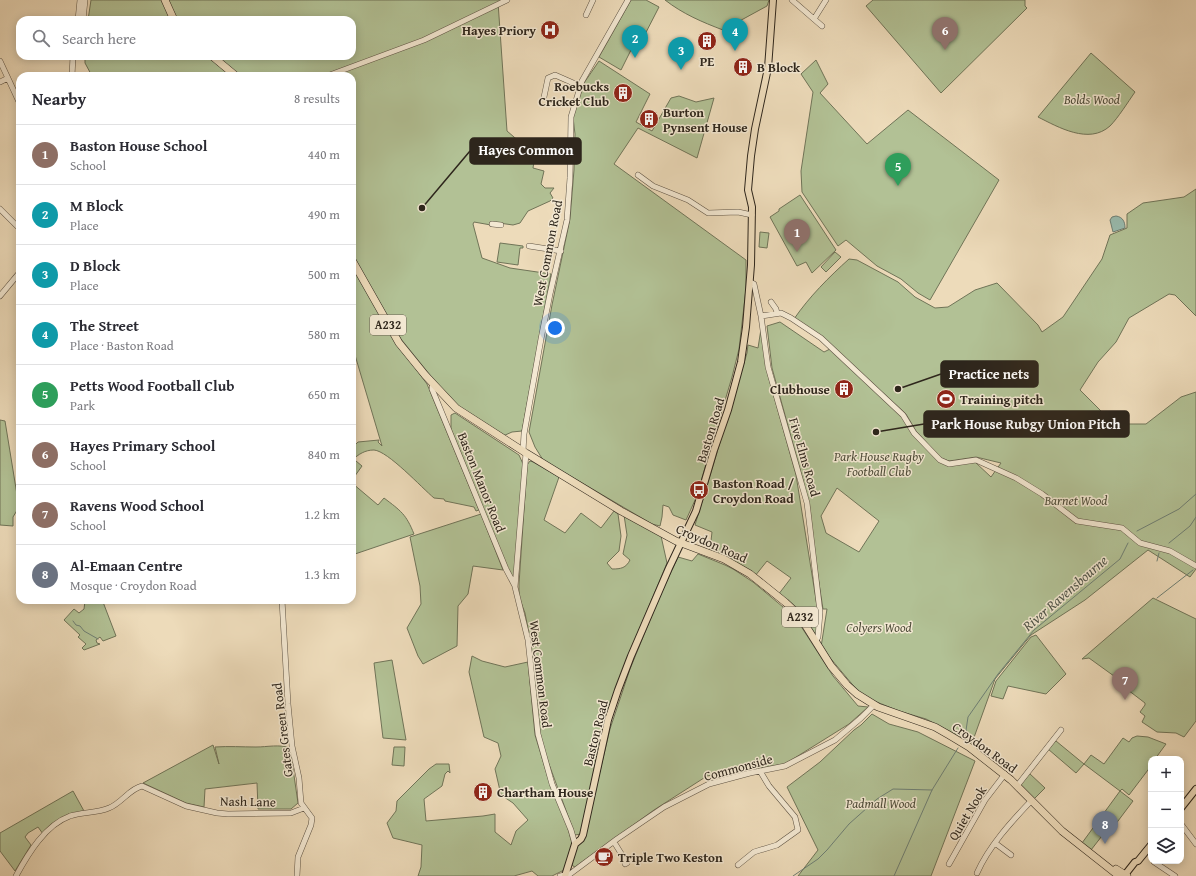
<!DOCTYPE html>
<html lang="en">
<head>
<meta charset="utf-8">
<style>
  body { margin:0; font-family:"Gentium Book Plus",serif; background:#f7f7f7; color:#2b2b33 }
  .controls { position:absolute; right:12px; bottom:12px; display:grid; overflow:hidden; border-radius:8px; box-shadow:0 2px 10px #0003 }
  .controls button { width:36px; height:36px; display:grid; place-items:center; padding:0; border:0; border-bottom:1px solid #e1e1e2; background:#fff; color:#2b2b33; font:20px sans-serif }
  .you { position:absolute; left:555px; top:328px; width:14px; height:14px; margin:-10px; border:3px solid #fff; border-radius:50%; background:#1a73e8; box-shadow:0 0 0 6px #1a73e833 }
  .badge { display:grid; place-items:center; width:26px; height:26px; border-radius:50%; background:#8f2418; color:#fff; font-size:13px; font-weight:700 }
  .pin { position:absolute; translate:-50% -33px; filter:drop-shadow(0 1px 2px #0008) }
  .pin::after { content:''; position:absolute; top:21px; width:14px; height:12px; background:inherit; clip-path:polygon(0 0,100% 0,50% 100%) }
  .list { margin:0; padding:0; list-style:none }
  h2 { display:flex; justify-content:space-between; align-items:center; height:52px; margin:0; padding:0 16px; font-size:17px }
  h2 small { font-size:13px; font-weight:400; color:#7c7c81 }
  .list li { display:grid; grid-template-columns:26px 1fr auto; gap:12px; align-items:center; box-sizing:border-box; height:60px; padding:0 16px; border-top:1px solid #e1e1e2 }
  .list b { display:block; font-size:15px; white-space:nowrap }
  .list p { margin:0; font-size:13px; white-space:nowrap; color:#7c7c81 }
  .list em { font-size:13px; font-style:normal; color:#7c7c81 }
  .icon { flex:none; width:22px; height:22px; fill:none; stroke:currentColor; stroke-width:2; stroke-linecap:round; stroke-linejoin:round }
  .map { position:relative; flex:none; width:1196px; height:876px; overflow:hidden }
  .search { position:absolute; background:#fff; box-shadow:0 2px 10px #0003; left:16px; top:16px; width:340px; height:44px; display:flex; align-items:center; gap:10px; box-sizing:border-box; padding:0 14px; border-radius:12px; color:#7c7c81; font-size:15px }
  .panel { position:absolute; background:#fff; box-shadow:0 2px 10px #0003; left:16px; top:72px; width:340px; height:532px; border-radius:12px }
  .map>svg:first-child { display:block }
  .green { fill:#b2c195; stroke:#707458; fill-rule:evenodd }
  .water { fill:#99bbae; stroke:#6e7f74 }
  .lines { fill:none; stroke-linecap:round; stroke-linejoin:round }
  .stream { stroke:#6e7f74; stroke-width:1 }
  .minor-casing { stroke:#5e5344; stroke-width:6 }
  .major-casing { stroke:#2e261c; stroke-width:8 }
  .highway-casing { stroke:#2e261c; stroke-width:8 }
  .minor { stroke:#f3e8d2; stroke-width:5 }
  .major { stroke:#eddbba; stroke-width:6 }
  .highway { stroke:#eddbba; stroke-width:7 }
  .labels { text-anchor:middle; stroke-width:3; stroke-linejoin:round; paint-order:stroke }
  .shield { fill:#f3e8d2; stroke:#696053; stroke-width:1 }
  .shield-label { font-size:12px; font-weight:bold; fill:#2e261c }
  .poi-label { font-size:13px; font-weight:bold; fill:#2e261c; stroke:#f3e8d2; text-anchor:start }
  .park-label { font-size:13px; font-style:italic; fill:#4f4d3a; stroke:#f3e8d2 }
  .street-label { font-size:13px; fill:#2e261c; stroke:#f3e8d2 }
  .water-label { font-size:14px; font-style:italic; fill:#4e5348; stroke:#f3e8d2 }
  .leader { fill:none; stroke:#2e261c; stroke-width:1.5 }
  .callout-dot { fill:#2e261c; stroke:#f3e8d2; stroke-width:1.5 }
  .callout { fill:#2e261c; stroke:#2e261c; stroke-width:1.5 }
  .callout-label { font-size:14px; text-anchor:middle; font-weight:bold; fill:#fff }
</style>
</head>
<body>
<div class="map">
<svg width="1196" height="876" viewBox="0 0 1196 876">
  <rect width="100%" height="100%" fill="#eddbba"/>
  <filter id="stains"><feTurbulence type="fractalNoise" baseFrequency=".005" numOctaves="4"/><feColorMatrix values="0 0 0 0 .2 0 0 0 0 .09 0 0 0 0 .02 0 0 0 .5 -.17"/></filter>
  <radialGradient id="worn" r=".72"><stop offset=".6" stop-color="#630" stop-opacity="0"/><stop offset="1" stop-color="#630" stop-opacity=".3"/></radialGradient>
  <!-- green -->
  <path class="green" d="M91,0H161L172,20H88Z
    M166,0H502L498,2L507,131L535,155L533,168L544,171L541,184L545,188H554L550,193L553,198L550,201L528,211L520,223L513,225L492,222L491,225L474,222L473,224L482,258L510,268L551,274L522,431L512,432L503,436L460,407L447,396L401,339L352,255V76H240L215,56H352V20H177Z
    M631,0H646L659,7L640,44L635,42L621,70L599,57Z
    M665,0H769L767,6L723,30C702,22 683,14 665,0Z
    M873,0H1025V6L1027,8L941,93L866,6Z
    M1091,53L1135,92C1128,102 1118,118 1110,126C1089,145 1058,127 1038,117Z
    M85,56H207L231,76H92L85,63Z
    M816,60L828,84L820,93L867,144L908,110L999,180L930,300L918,293L901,279L877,266L846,240L838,246L802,192L801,171L813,92L801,74Z
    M599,61L650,94L636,122L652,131L671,98L679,96L696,102L714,98L697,158L638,128L614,164L746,260V289L739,349L732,377L696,498L686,520L673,515L669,507L663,505L662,517L660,526L652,524L543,460L535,447L529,432L552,305L570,219L574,170L575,134L573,117L584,83Z
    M1196,189V316L1175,295L1169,294L1129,318L1116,342L1098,362L1080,390L1114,424H1146L1181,397L1196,392V569L1190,577L1148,550L1085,600L1031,635L995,679L972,743L926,719L899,711L862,696L821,647L827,609H823L803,480L772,368L767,326L780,322L824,352L830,349L901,416L939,461L975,462L991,477L1001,463L976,457L949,461L941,458L916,431L906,414L821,336L794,319C809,297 829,277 849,259L857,260L898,282L915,297L935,308L948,307L975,290L997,283L1038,325L1042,332L1063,317L1102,259L1110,235L1127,228V214L1143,203L1184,197ZM837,488L879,521L859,552L826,533L821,516Z
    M800,195L836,250L812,273L806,262L797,266L770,217L779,211V209Z
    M760,232L769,233L767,248L759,247Z
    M500,243L523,246V248H520L518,265L497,262Z
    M835,252L841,257L826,272L821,267Z
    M352,265L405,354L427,384L479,510L476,511L474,507L445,501L444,499L434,498C422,488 388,451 374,450C365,450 359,454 352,460V448L358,442L379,440L378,442L382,446L352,345Z
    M761,329L768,375L796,475L818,612L816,638L778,595L791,578L767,561L755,576L710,550L712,532L695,525L747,353L748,345L758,348Z
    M455,413L519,455L523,464L515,587L451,429V415Z
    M0,420L5,421L19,507L13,517V526L0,525Z
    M356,461L362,466L352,480V466Z
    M530,461L533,462L559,477L544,520L565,533L581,513L601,528L614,511L618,514L621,536L619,551L607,563L612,569C621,569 626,568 630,560L623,554L627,535L624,515L661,536L667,563L634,642L613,697L581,834L575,835L546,756L540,733L530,639L525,613L519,597V584L527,465Z
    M352,483L378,505L384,498C401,511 406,514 414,534L352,555Z
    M481,514L503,570L473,566L468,594L458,606L457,646L423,664L418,656L407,628L421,604L420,586L410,537Z
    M698,554L725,565L733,569L753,582L795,617L833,676L858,706L868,707L849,724L785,764L707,776L654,810L575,867L573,866L571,863L577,846L581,843L584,838L610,729L630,669L659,598L678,557L692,561Z
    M1153,598L1196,619V721L1184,737L1176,733L1157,732L1142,722L1145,716L1140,712L1145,705V703L1124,687L1125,684L1089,658L1082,659Z
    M85,601L103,602L116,636L103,641L100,637L96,640L97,643L100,644L84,650L82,648L86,644L78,637L80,635L64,620L74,609L79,613L84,609Z
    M1036,635L1066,674L1046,694L1008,686L1003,699L991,696L996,681L1031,637Z
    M472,656L482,661L505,667L528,662L535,735L550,784L567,825L572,844L564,870L552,876H538L532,871L514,876H418L421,867L422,845L393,838L387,823L396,811L397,801L429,769L436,764H449L450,773L448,771L445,774L442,786L424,799L426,821L483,816L495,814V832L511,845L516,831L528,820L513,803L501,795L495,769L501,756L498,743L484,737L469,672Z
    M392,660L406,740L383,738L374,663Z
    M872,714L889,724L918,732L975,761L931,876H798L818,850L787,787L820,762L854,730L861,725Z
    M1137,736L1148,737L1166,744L1155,759H1151V766L1129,795L1122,789L1120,791L1133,801L1115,825L1112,823L1091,850L1082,843L1120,791L1084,764L1076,773L1048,749L1056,741L1084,764L1091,755L1104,764L1123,738L1129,742L1132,738Z
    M213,745L219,764L215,747C229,746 242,747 256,747C267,747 280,744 290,748L298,803L291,809H258L257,783L205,789L204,807L186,803L143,783Z
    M394,747H405L404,766L392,765Z
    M1029,773L1045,788L1034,799L1020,785Z
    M73,791L84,811L69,815L43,834L38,827L28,833L25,837L31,845L15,871L0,851V833Z"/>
  <!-- water -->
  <path class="water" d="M1116,216C1123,217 1125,222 1125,228L1113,232L1110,220L1112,217Z"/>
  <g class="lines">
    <!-- stream -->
    <path class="stream" d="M1137,531L1179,509L1196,494
      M1169,543L1190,526L1196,517
      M1157,561L1159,553
      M1157,598L1193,570
      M73,621L76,625L80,626L84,631L98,639
      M965,737L968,717L998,674L1034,630L1120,559L1128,543
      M793,876L818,859L827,850L849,824L877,799L893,789L932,790
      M894,876L932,790L958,748"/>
    <!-- minor casing -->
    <g class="minor-casing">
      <path id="minor" d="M792,0L822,26
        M586,15L593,0
        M814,19L826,0
        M78,20L80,0
        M83,20L85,0
        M0,61L20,104
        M72,76L73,56
        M327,76L424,40L507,0
        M0,82L8,78
        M544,97L548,78L555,75L580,86
        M638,175L653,186L688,200L708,213L738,212L752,215
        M0,209L20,229
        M492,224L501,225
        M529,246L561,251
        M750,282L754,284L761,316L768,367L807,503L820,612L818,637L816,641
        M0,296L20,272
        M771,302L776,309L777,313
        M761,316L781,313L791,318L821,338L903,415L914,433L940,460L949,464L976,460L1016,478L1042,494L1077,521L1122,528L1140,543L1170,551L1196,566
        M433,384L432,389L506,569L515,586
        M523,451L524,434L541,339L550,294L567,220L570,178L571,117L582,81L628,0
        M526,453L515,587L528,640L538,734L552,784L571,830L575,844
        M282,600L288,704L292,746L299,778L301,803L312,818L311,825L298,857L297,876
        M596,737H604
        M1017,786L1061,730
        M1181,824L1196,844
        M614,842L627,863L625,864
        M995,843L1011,855
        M1154,862L1175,876
        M949,864L985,800L1005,774
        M738,865L754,852L777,845L798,830L795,817L769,786L760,771
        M977,873C989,846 1011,822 1031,801
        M16,876C28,854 45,825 70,816C83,812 97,813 109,808C122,803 129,789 142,786L186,806L217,813L228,814L291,813L304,808
        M560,876L570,874L617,839L664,807L709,784L750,773L785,766L835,740L861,718L874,705"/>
    </g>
    <!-- major casing -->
    <g class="major-casing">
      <path id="major" d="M1181,808L1196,789
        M565,876L575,844L581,839L583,835L608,720L618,690L631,656L669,568L696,511L714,450L728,410L741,362L746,327L751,265L752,207L748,190L751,156L755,129L768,68L773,0
        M1124,876L1135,862L1138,861L1151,845"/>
    </g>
    <!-- highway casing -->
    <g class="highway-casing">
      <path id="highway" d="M165,0L174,20
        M212,56L236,76
        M352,260L399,343L425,375L456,408L526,453L621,511L676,541L724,559L750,574L785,602L799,615L831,666L847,685L857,694L878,707L935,727L949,735L969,747L1011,780L1062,831L1119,876
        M1116,869L1127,876"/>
    </g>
    <!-- minor -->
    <use href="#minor" class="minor"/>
    <!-- major -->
    <use href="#major" class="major"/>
    <!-- highway -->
    <use href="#highway" class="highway"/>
  </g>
  <!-- icons -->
  <defs>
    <g id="hospital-disc" transform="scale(1)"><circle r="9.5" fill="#8f2418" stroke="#f3e8d2"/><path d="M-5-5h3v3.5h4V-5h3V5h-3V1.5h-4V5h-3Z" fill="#fff"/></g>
    <g id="building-disc" transform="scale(1)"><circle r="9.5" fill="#8f2418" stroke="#f3e8d2"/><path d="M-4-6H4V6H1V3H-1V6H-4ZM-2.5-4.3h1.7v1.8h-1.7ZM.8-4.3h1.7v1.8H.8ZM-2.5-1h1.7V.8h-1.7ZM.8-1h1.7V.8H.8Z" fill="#fff"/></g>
    <g id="stadium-disc" transform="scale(1)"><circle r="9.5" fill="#8f2418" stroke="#f3e8d2"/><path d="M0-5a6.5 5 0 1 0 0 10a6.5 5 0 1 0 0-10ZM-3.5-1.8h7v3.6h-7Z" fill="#fff"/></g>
    <g id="bus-disc" transform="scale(1)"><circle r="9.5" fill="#8f2418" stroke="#f3e8d2"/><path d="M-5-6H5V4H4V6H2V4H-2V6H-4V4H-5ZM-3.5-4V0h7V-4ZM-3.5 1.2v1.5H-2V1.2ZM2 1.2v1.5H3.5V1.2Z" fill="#fff"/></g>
    <g id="cafe-disc" transform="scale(1)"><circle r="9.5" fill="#8f2418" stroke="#f3e8d2"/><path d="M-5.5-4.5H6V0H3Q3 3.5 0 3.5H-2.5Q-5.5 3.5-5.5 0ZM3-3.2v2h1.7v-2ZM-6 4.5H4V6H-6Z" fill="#fff"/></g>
  </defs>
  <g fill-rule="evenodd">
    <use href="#hospital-disc" x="550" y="30"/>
    <use href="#building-disc" x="707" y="41"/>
    <use href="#building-disc" x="743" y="67"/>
    <use href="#building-disc" x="623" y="93"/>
    <use href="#building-disc" x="649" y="119"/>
    <use href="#building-disc" x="844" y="389"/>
    <use href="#stadium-disc" x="946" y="399"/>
    <use href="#bus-disc" x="699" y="490"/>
    <use href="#building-disc" x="483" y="792"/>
    <use href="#cafe-disc" x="604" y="857"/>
  </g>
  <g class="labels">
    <!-- shield labels -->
    <g class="shield">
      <rect x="370" y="315" width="36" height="20" rx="3"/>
      <rect x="782" y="607" width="36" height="20" rx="3"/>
    </g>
    <g class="shield-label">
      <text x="388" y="329">A232</text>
      <text x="800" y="621">A232</text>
    </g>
    <!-- poi labels -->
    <g class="poi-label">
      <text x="536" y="35" text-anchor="end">Hayes Priory</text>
      <text x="707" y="66" text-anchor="middle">PE</text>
      <text x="757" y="72">B Block</text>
      <text x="609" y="91" text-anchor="end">Roebucks<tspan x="609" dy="15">Cricket Club</tspan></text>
      <text x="663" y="117">Burton<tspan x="663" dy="15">Pynsent House</tspan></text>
      <text x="830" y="394" text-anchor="end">Clubhouse</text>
      <text x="960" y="404">Training pitch</text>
      <text x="713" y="488">Baston Road /<tspan x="713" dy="15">Croydon Road</tspan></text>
      <text x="497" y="797">Chartham House</text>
      <text x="618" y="862">Triple Two Keston</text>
    </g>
    <!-- park labels -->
    <g class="park-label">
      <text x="1092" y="104">Bolds Wood</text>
      <text x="879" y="461">Park House Rugby<tspan x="879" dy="15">Football Club</tspan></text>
      <text x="1076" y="505">Barnet Wood</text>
      <text x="879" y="632">Colyers Wood</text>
      <text x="881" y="808">Padmall Wood</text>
    </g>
    <!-- street labels -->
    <g class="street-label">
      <text transform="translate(547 253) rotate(-79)" y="5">West Common Road</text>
      <text transform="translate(710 430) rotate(-73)" y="5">Baston Road</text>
      <text transform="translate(805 457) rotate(74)" y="5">Five Elms Road</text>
      <text transform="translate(482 482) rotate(68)" y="5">Baston Manor Road</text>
      <text transform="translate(712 543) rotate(24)" y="5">Croydon Road</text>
      <text transform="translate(541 674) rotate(83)" y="5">West Common Road</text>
      <text transform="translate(282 730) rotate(-97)" y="5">Gates Green Road</text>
      <text transform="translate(595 733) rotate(-76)" y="5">Baston Road</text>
      <text transform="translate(985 747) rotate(36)" y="5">Croydon Road</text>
      <text transform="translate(738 767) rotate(-15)" y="5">Commonside</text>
      <text transform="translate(248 801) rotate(1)" y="5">Nash Lane</text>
      <text transform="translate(967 813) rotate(-59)" y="5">Quiet Nook</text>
    </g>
    <!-- water labels -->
    <g class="water-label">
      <text transform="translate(1065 593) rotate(-41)" y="5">River Ravensbourne</text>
    </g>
  </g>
  <!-- callouts -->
  <path class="leader" d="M422 208L470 151M898 389L941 374M876 432L924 424"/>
  <g class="callout-dot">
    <circle cx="422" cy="208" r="4"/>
    <circle cx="898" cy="389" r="4"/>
    <circle cx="876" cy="432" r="4"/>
  </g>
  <g class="callout">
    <rect x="470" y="138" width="111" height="26" rx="4"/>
    <rect x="941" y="361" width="97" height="26" rx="4"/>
    <rect x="924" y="411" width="205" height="26" rx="4"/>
  </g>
  <g class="callout-label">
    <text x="526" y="155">Hayes Common</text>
    <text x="989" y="379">Practice nets</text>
    <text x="1026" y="429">Park House Rubgy Union Pitch</text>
  </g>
  <rect width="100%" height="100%" filter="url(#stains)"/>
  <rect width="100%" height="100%" fill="url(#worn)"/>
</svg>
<div class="controls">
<button>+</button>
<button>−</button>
<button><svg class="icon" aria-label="layers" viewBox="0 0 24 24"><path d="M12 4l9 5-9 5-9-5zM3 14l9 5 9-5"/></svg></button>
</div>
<div class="you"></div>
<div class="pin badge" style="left:797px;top:252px;background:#8d6e63">1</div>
<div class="pin badge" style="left:635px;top:58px;background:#0f9aa8">2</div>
<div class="pin badge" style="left:681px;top:70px;background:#0f9aa8">3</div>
<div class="pin badge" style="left:735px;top:51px;background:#0f9aa8">4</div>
<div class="pin badge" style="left:898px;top:186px;background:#2e9e5b">5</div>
<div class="pin badge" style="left:945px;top:50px;background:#8d6e63">6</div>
<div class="pin badge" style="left:1125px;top:700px;background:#8d6e63">7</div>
<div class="pin badge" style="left:1105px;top:844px;background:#6b7280">8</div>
<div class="search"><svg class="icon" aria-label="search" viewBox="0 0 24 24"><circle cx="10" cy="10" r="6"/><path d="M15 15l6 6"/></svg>Search here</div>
<section class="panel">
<h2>Nearby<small>8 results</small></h2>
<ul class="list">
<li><span class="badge" style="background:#8d6e63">1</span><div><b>Baston House School</b><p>School</p></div><em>440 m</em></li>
<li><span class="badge" style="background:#0f9aa8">2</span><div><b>M Block</b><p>Place</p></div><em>490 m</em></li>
<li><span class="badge" style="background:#0f9aa8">3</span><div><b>D Block</b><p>Place</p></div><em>500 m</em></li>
<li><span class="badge" style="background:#0f9aa8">4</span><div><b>The Street</b><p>Place · Baston Road</p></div><em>580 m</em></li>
<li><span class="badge" style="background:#2e9e5b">5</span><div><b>Petts Wood Football Club</b><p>Park</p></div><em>650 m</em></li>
<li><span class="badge" style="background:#8d6e63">6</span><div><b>Hayes Primary School</b><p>School</p></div><em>840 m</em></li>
<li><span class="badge" style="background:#8d6e63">7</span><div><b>Ravens Wood School</b><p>School</p></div><em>1.2 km</em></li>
<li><span class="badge" style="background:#6b7280">8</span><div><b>Al-Emaan Centre</b><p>Mosque · Croydon Road</p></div><em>1.3 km</em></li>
</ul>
</section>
</div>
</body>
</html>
